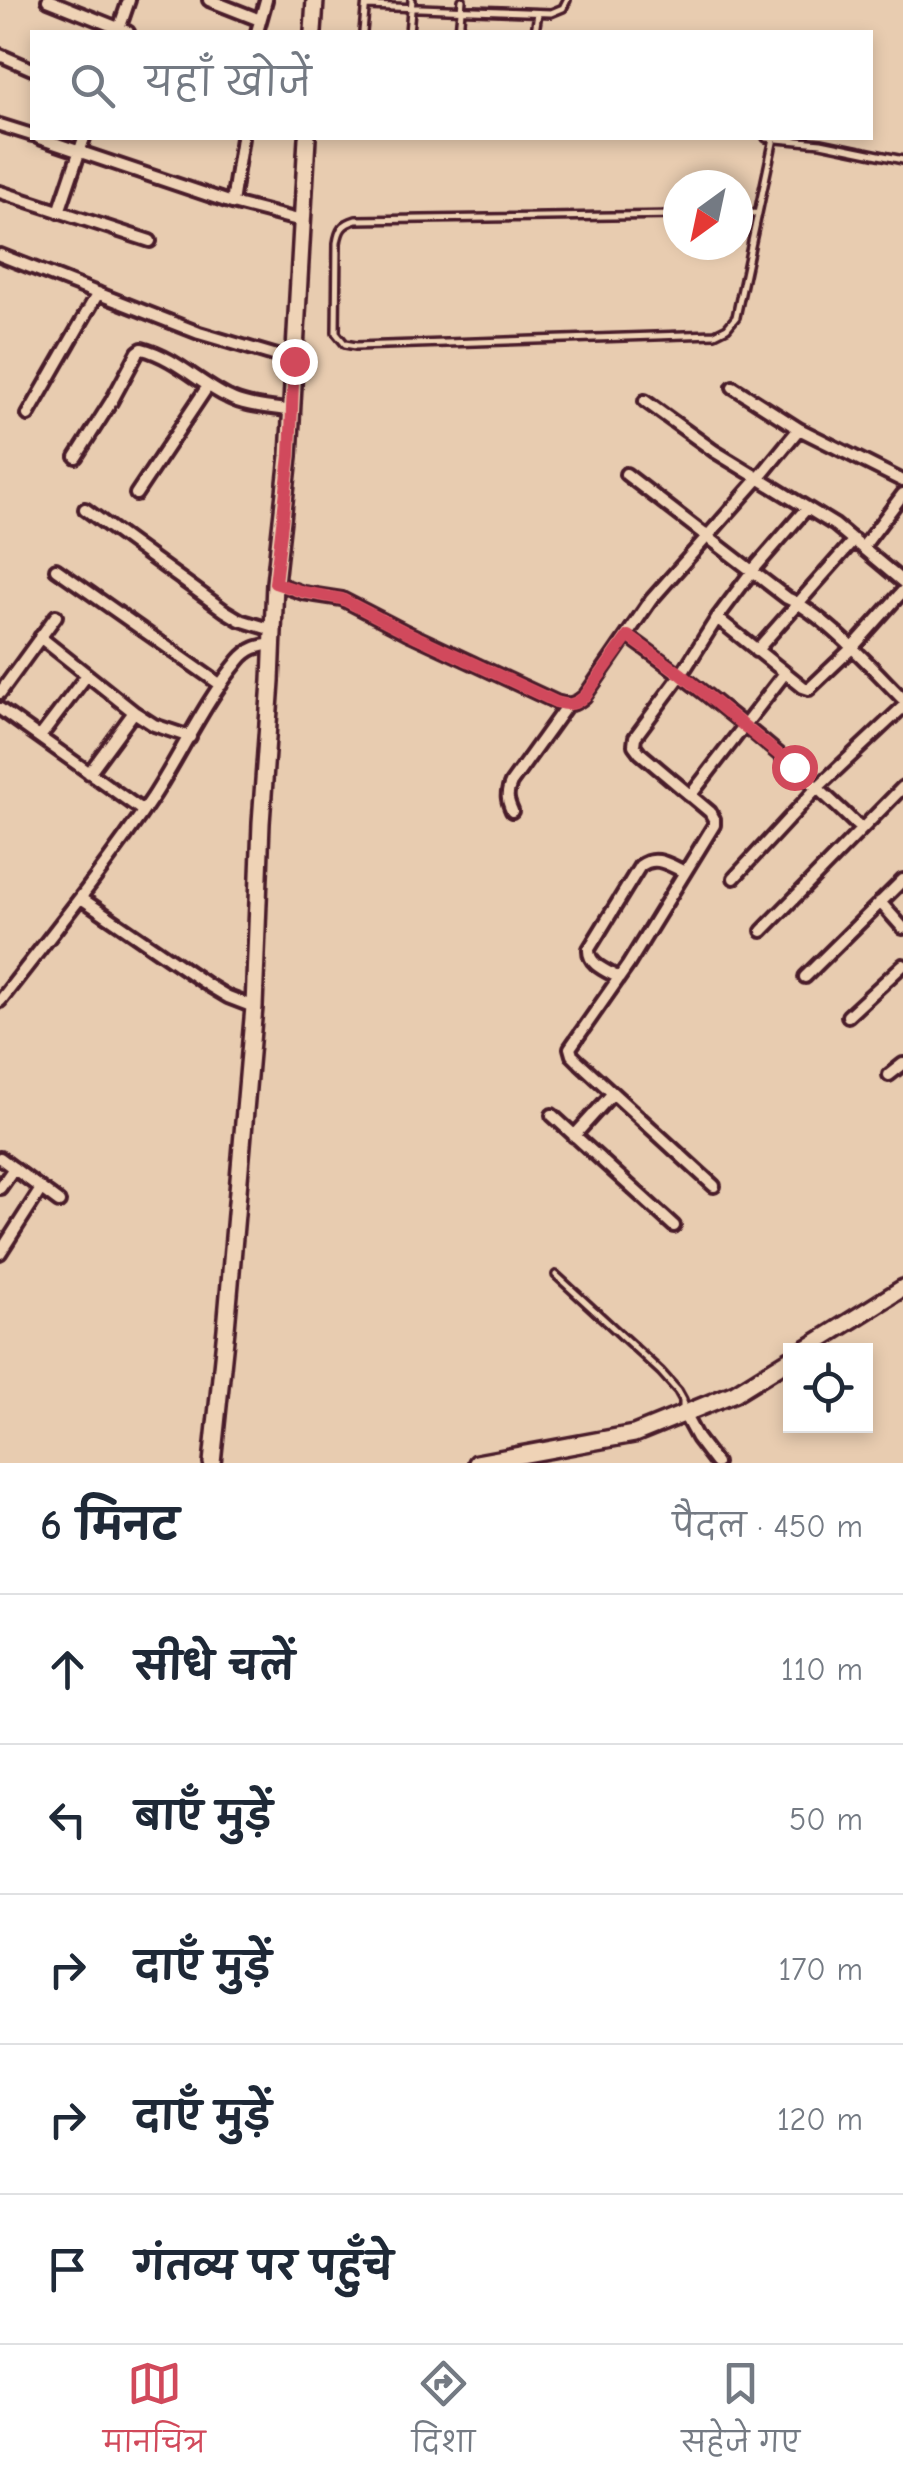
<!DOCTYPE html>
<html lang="hi">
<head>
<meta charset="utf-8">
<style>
  body { margin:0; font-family:"Comic Neue","Playpen Sans Deva",sans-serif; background:#f6f6f7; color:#1f2937 }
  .controls { position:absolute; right:30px; bottom:30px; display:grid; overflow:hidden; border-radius:0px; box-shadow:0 5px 15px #0003 }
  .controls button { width:90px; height:90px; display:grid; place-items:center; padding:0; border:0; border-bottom:2px solid #e0e1e3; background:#fff; color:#1f2937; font:50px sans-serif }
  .compass { position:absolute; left:663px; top:170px; width:90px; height:90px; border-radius:50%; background:#fff; box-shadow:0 5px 15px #0003; rotate:213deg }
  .stop { position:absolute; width:30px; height:30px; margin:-22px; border:8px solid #d1495b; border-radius:50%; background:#fff }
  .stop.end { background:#d1495b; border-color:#fff; box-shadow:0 2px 10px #0008 }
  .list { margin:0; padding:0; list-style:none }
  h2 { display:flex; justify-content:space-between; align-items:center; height:130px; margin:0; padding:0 40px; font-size:42px }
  h2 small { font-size:32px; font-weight:400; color:#747a83 }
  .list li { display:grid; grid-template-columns:65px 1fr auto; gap:30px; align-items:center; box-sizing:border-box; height:150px; padding:0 40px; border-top:2px solid #e0e1e3 }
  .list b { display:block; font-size:38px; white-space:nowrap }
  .list em { font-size:32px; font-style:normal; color:#747a83 }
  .icon { flex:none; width:55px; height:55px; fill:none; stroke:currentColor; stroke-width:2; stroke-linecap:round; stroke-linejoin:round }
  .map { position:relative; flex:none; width:903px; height:1463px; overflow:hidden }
  .search { position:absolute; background:#fff; box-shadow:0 5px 15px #0003; left:30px; right:30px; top:30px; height:110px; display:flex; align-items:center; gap:25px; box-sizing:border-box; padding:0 35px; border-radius:0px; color:#747a83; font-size:38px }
  .sheet { height:880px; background:#fff }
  nav { display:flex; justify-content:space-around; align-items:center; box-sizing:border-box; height:140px; border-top:2px solid #e0e1e3; background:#fff; font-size:28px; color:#747a83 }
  nav a { display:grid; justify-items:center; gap:5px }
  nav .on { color:#d1495b }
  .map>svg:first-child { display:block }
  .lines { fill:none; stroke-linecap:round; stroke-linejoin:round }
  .lane-casing { stroke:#4a1f2b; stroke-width:12 }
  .street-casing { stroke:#4a1f2b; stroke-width:18 }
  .secondary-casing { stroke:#4a1f2b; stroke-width:22 }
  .lane { stroke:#efd3b6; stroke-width:5 }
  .street { stroke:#efd3b6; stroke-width:10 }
  .secondary { stroke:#efd3b6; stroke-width:15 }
  .route { stroke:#d1495b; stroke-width:12 }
</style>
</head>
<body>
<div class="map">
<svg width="903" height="1463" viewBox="0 0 903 1463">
  <rect width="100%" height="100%" fill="#e8ccb0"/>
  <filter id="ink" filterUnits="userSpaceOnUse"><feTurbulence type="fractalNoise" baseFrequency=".01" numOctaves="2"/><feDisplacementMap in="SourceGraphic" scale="20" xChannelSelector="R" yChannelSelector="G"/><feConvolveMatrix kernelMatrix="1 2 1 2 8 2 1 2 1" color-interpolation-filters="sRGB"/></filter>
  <g filter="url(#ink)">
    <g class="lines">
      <!-- lane casing -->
      <g class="lane-casing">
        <path id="lane" d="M366,6L551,13L563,8L567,0
          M363,32L366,0
          M409,32L412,0
          M459,32L462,0
          M535,32L538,13
          M766,138L821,143L903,160
          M738,214L758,213
          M678,215L356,220C342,224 339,230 337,243L336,333L345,344L356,346L715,334L727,328L736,317L774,138
          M556,1275L661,1372L678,1391L683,1400V1411"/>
      </g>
      <!-- street casing -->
      <g class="street-casing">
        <path id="street" d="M48,0L128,32
          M209,0L260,20
          M118,32L129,0
          M257,32L266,0
          M0,55L32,69
          M0,125L32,135
          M39,138L232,203L302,221
          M0,192L150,241
          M232,203L242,138
          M59,212L84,138
          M0,255L199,333L294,361
          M733,387L799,429L903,481
          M645,401L714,451L835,525L903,582
          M28,415L98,293
          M76,457L111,402L138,352L142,349C174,357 199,383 228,397C247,407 271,407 291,411
          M626,474L787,598C824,614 873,669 903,699
          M136,494L208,386
          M85,509L225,611L240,620L273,630
          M863,547L903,494
          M56,569L221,685
          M275,583L303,593L342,599L406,632L556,702C569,706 575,705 585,696L651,600L758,479L799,429
          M717,618L803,687L809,689L852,648L903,591
          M628,636C710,695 789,759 861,829
          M40,637L134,712L154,725L190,737
          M756,651L854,540
          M0,693L56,616
          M0,709L143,811
          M40,737L87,675
          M89,773L134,712
          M690,796L785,673
          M512,811C507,800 506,794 511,783L567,705
          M734,878L818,787L903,707
          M81,898L208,985L228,997L254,1007
          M880,902L903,928
          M762,931L903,787
          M805,977L903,880
          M619,978C607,971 588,965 589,949L640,866C656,854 669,865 685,872
          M0,1001C52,934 106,867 153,797C182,752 205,701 239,660C249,648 258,646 273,644
          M848,1016L903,965
          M889,1075L903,1064
          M552,1115L674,1226
          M574,1136L612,1094
          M0,1158L59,1202
          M714,1186L580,1063L572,1055L570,1048L628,965L714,825V819L710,812L640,753L634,745L635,737L681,675L717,618L753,570L806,509
          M0,1188L14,1168
          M0,1253L41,1189
          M684,1414L697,1438L716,1463"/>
      </g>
      <!-- secondary casing -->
      <g class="secondary-casing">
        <path id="secondary" d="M313,32L315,0
          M804,1350L903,1288
          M212,1463L226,1329L254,1007L261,823L271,681L275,583L289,456L307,138
          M477,1463L634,1434L735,1393L790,1359"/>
      </g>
      <!-- lane -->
      <use href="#lane" class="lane"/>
      <!-- street -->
      <use href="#street" class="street"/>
      <!-- secondary -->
      <use href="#secondary" class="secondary"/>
    </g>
  </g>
  <g class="lines" filter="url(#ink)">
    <!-- route -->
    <path class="route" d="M294,361L290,456L275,583L303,592L342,599L406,632L556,702C569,706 575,705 585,696L628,636L681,674L794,767"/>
  </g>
</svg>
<div class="controls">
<button><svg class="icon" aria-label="locate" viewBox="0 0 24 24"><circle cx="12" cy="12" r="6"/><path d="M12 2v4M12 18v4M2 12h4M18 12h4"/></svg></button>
</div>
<svg class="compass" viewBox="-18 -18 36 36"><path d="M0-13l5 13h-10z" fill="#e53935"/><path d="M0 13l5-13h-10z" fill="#747a83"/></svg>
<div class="stop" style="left:794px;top:767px"></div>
<div class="stop end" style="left:294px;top:361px"></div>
<div class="search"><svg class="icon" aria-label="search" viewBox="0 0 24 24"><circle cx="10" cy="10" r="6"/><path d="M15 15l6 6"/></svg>यहाँ खोजें</div>
</div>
<section class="sheet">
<h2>6 मिनट<small>पैदल · 450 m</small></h2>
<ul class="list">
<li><svg class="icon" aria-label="ahead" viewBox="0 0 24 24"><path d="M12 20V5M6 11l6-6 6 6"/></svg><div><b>सीधे चलें</b></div><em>110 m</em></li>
<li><svg class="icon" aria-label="left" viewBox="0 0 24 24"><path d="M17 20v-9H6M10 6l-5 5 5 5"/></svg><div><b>बाएँ मुड़ें</b></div><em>50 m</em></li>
<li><svg class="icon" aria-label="right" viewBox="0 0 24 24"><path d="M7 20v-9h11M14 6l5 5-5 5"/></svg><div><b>दाएँ मुड़ें</b></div><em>170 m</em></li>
<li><svg class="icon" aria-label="right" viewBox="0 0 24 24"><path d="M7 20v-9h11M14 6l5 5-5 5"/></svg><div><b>दाएँ मुड़ें</b></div><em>120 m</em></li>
<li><svg class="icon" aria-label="arrive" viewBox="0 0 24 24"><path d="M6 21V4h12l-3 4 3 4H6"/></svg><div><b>गंतव्य पर पहुँचे</b></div></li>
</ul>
</section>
<nav>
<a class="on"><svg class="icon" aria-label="map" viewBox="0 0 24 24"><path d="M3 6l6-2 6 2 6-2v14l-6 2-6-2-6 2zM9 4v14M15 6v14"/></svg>मानचित्र</a>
<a><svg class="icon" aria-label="directions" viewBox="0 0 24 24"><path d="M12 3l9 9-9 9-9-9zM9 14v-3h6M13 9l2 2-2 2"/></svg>दिशा</a>
<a><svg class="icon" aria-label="saved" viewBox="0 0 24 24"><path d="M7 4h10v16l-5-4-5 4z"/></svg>सहेजे गए</a>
</nav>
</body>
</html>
